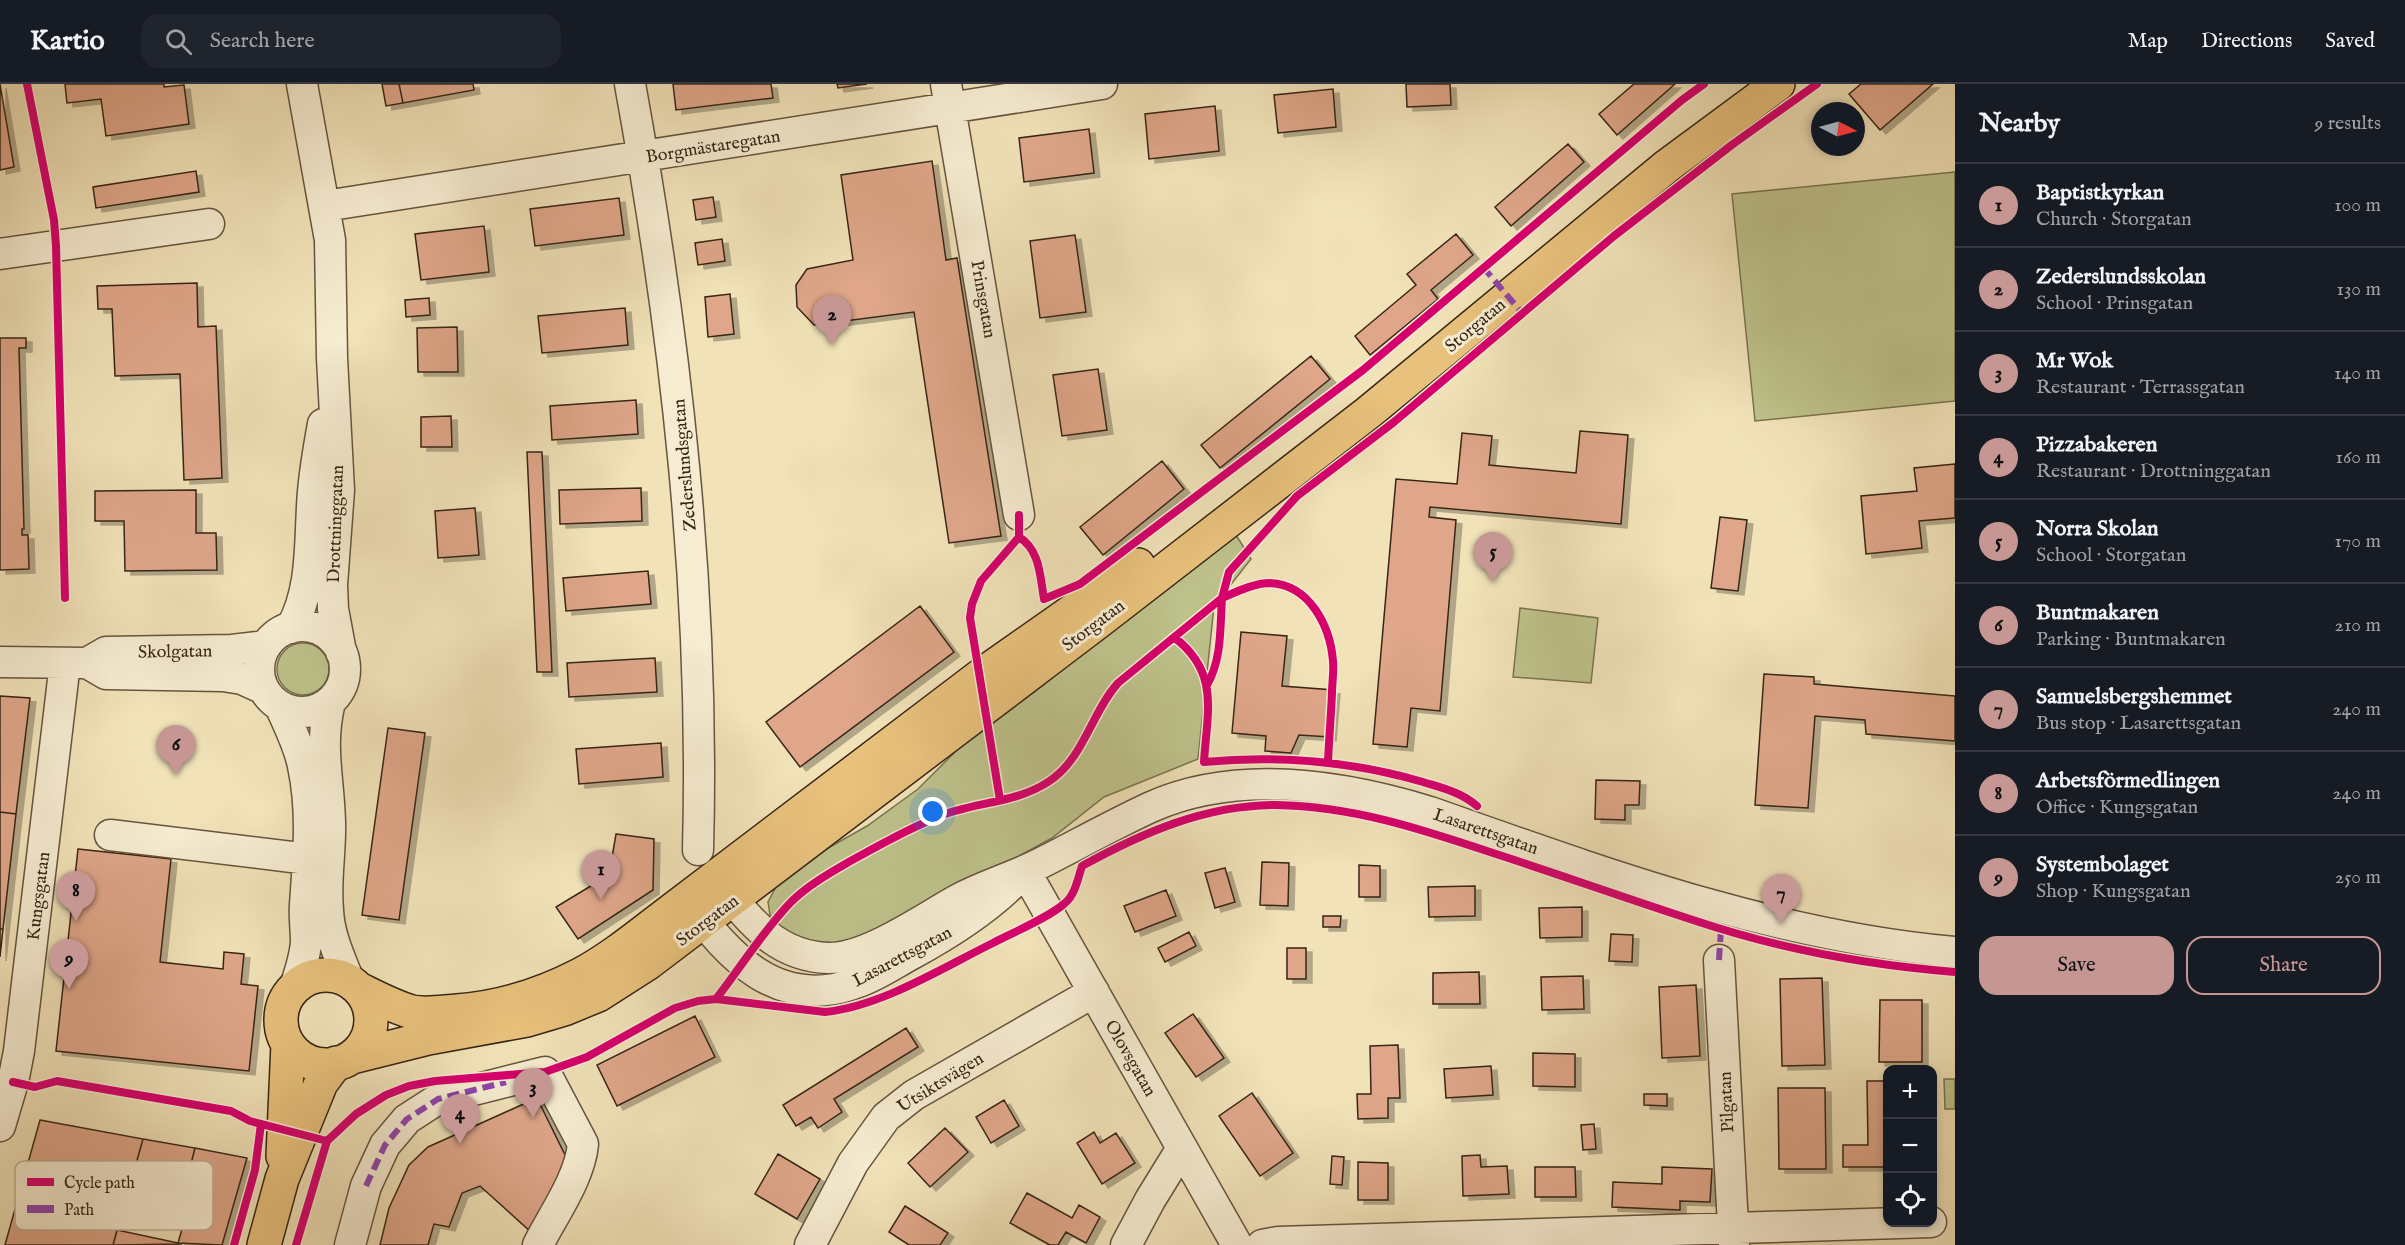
<!DOCTYPE html>
<html lang="en">
<head>
<meta charset="utf-8">
<style>
  body { margin:0; font-family:"IM FELL English",serif; background:#20242c; color:#f1f3f6 }
  .controls { position:absolute; right:18px; bottom:18px; display:grid; overflow:hidden; border-radius:12px; box-shadow:0 3px 9px #0003 }
  .controls button { width:54px; height:54px; display:grid; place-items:center; padding:0; border:0; border-bottom:2px solid #363941; background:#171b24; color:#f1f3f6; font:30px sans-serif }
  .compass { position:absolute; left:1811px; top:18px; width:54px; height:54px; border-radius:50%; background:#171b24; box-shadow:0 3px 9px #0003; rotate:96deg }
  .you { position:absolute; left:933px; top:728px; width:21px; height:21px; margin:-15px; border:4px solid #fff; border-radius:50%; background:#1a73e8; box-shadow:0 0 0 9px #1a73e833 }
  .badge { display:grid; place-items:center; width:39px; height:39px; border-radius:50%; background:#c59692; color:#111; font-size:20px; font-weight:700 }
  .pin { position:absolute; translate:-50% -50px; filter:drop-shadow(0 2px 3px #0008) }
  .pin::after { content:''; position:absolute; top:32px; width:21px; height:18px; background:inherit; clip-path:polygon(0 0,100% 0,50% 100%) }
  .list { margin:0; padding:0; list-style:none }
  h2 { display:flex; justify-content:space-between; align-items:center; height:78px; margin:0; padding:0 24px; font-size:26px }
  h2 small { font-size:20px; font-weight:400; color:#9ea1a6 }
  .list li { display:grid; grid-template-columns:39px 1fr auto; gap:18px; align-items:center; box-sizing:border-box; height:84px; padding:0 24px; border-top:2px solid #363941 }
  .list b { display:block; font-size:22px; white-space:nowrap }
  .list p { margin:0; font-size:20px; white-space:nowrap; color:#9ea1a6 }
  .list em { font-size:20px; font-style:normal; color:#9ea1a6 }
  .actions { display:flex; gap:12px; padding:18px 24px }
  .actions a { flex:1; padding:14px 0; border:2px solid #c59692; border-radius:18px; text-align:center; font-size:21px; color:#c59692 }
  .actions .main { background:#c59692; color:#111 }
  .icon { flex:none; width:33px; height:33px; fill:none; stroke:currentColor; stroke-width:2; stroke-linecap:round; stroke-linejoin:round }
  .map { position:relative; flex:none; width:1955px; height:1161px; overflow:hidden }
  header { display:flex; align-items:center; gap:36px; box-sizing:border-box; height:84px; padding:0 30px; background:#171b24; border-bottom:2px solid #363941 }
  header strong { font-size:28px }
  nav { display:flex; gap:33px; margin-inline-start:auto; font-size:21px }
  .search { width:420px; height:54px; background:#20242c; display:flex; align-items:center; gap:15px; box-sizing:border-box; padding:0 21px; border-radius:18px; color:#9ea1a6; font-size:22px }
  main { display:flex }
  aside { flex:1; background:#171b24 }
  .map>svg:first-child { display:block }
  .green { fill:#bec28b; stroke:#7a7450; stroke-width:1.5 }
  .building { fill:#dfa689; stroke:#372516; stroke-width:1.5; filter:url(#shadow) }
  .lines { fill:none; stroke-linecap:round; stroke-linejoin:round }
  .minor-casing { stroke:#66543e; stroke-width:33 }
  .major-casing { stroke:#372516; stroke-width:36 }
  .minor { stroke:#f6ecd1; stroke-width:30 }
  .major { stroke:#e8c17c; stroke-width:33 }
  .quiet { stroke:#8e44ad; stroke-width:6; stroke-dasharray:12 6; stroke-linecap:butt }
  .cycleway-casing { stroke:#f6ecd1; stroke-width:11 }
  .cycleway { stroke:#d6006c; stroke-width:8 }
  .labels { text-anchor:middle; stroke-width:6; stroke-linejoin:round; paint-order:stroke }
  .street-label { font-size:18px; fill:#372516; stroke:#f6ecd1 }
  .key { fill:#f6ecd1; stroke:#bdb099; stroke-width:1.5 }
  .key-label { font-size:16px; fill:#372516 }
</style>
</head>
<body>
<header>
<strong>Kartio</strong>
<div class="search"><svg class="icon" aria-label="search" viewBox="0 0 24 24"><circle cx="10" cy="10" r="6"/><path d="M15 15l6 6"/></svg>Search here</div>
<nav><a>Map</a><a>Directions</a><a>Saved</a></nav>
</header>
<main>
<div class="map">
<svg width="1955" height="1161" viewBox="0 0 1955 1161">
  <defs>
    <filter id="shadow"><feDropShadow dx="6" dy="4" stdDeviation="0" flood-color="#0004"/></filter>
  </defs>
  <rect width="100%" height="100%" fill="#f1e2b8"/>
  <filter id="stains"><feTurbulence type="fractalNoise" baseFrequency=".00333" numOctaves="4"/><feColorMatrix values="0 0 0 0 .2 0 0 0 0 .09 0 0 0 0 .02 0 0 0 .5 -.17"/></filter>
  <radialGradient id="worn" r=".72"><stop offset=".6" stop-color="#630" stop-opacity="0"/><stop offset="1" stop-color="#630" stop-opacity=".3"/></radialGradient>
  <!-- green -->
  <path class="green" d="M1955,88V317L1755,337L1732,110Z
    M1231,443L1251,475L1214,522L1198,675L1104,713L1052,754L889,843L846,861H816L781,847L770,831L768,818L778,799L807,776L867,742L918,705L956,667L1045,600Z
    M1520,524L1598,534L1591,599L1513,593Z
    M277 585a26 26 0 1 1 52 0a26 26 0 1 1-52 0Z
    M1944,995H1955V1025H1945Z"/>
  <!-- building -->
  <path class="building" d="M0,0L14,83L0,86Z
    M65,0H164V3L184,1L189,40L106,52L101,15L67,19Z
    M382,0H399L403,19L386,22Z
    M399,0H473L474,6L403,19Z
    M673,0H771L773,14L676,26Z
    M837,0H867L838,4Z
    M1406,0H1450L1451,21L1407,23Z
    M1634,0H1675L1617,51L1599,30Z
    M1861,0H1933L1880,46L1849,10Z
    M1333,5L1336,43L1278,49L1274,11Z
    M1215,22L1219,67L1149,75L1145,30Z
    M1089,45L1094,89L1024,98L1019,54Z
    M1568,60L1584,78L1511,142L1495,123Z
    M932,77L946,176L957,174L1001,452L949,459L914,228L814,241L797,223L796,201L807,185L853,176L841,91Z
    M196,87L199,108L96,124L93,103Z
    M713,113L716,133L696,136L693,116Z
    M619,114L624,151L535,162L530,125Z
    M484,142L489,188L421,196L415,150Z
    M1456,150L1473,171L1431,206L1438,215L1370,271L1355,252L1416,201L1407,190Z
    M1075,151L1086,228L1040,234L1030,157Z
    M722,155L725,177L698,181L695,159Z
    M197,199L198,243L216,242L222,394L184,396L180,290L115,292L112,225H98L97,202Z
    M730,210L734,250L708,253L705,213Z
    M429,214L430,231L406,233L405,216Z
    M625,224L628,261L542,269L538,232Z
    M457,243L458,288H418L417,244Z
    M0,254H26V264H19L24,445H22V451H28L29,485L0,486Z
    M1311,272L1330,295L1220,384L1201,361Z
    M1098,285L1107,346L1062,352L1053,291Z
    M636,316L638,350L552,356L550,322Z
    M451,332L452,363H421V333Z
    M1580,347L1628,351L1621,440L1430,423L1429,433L1456,436L1440,627L1411,624L1407,663L1373,660L1396,395L1457,400L1462,349L1492,352L1489,381L1576,389Z
    M527,368H542L552,588H537Z
    M1162,377L1184,405L1103,471L1080,443Z
    M1955,380V434L1919,437L1922,464L1866,470L1861,412L1917,407L1914,384Z
    M641,404L642,437L560,440L559,406Z
    M196,406V449H216L217,486L125,487L124,437H95V407Z
    M475,424L479,471L438,474L435,427Z
    M1720,433L1747,436L1738,507L1711,504Z
    M648,487L651,520L566,527L563,494Z
    M920,522L954,568L800,683L766,638Z
    M1241,548L1287,552L1282,602L1334,606L1330,653L1299,651L1291,669L1265,667L1266,652L1232,649Z
    M655,574L657,608L569,613L567,579Z
    M1764,590L1814,593V600L1955,612V657L1866,650L1865,636L1815,632L1808,724L1755,721Z
    M0,612L30,614L16,730L0,728Z
    M388,644L425,649L399,836L362,831Z
    M661,659L663,693L579,700L576,665Z
    M1596,696L1640,697L1639,721H1625V736L1595,735Z
    M0,728L16,730L3,845H0Z
    M616,750L654,755L653,806L578,855L556,823L609,791Z
    M78,765L171,775L160,878L223,885L224,868L244,870L241,900L258,902L249,987L56,967Z
    M1262,778L1289,779L1288,822L1260,821Z
    M1359,781L1380,782V813H1359Z
    M1225,784L1235,818L1215,824L1205,789Z
    M1475,802V832L1429,833L1428,803Z
    M1166,806L1176,832L1135,848L1124,822Z
    M1582,823V853L1540,854L1539,824Z
    M1323,832H1341L1340,843H1323Z
    M0,845H3L0,873Z
    M1189,848L1196,862L1165,878L1158,864Z
    M1611,850L1633,851L1632,878L1609,877Z
    M1287,864H1306V895H1287Z
    M1479,888L1480,920H1433V889Z
    M1583,892L1584,925L1542,926L1541,893Z
    M1822,894L1825,981L1782,982L1780,895Z
    M1696,901L1700,972L1662,974L1659,903Z
    M1880,916H1922V978H1879Z
    M1193,930L1224,974L1196,993L1165,949Z
    M695,932L715,973L617,1022L597,981Z
    M906,944L918,963L834,1015L842,1028L818,1044L811,1033L796,1042L783,1021Z
    M1398,961L1400,1014H1388V1034L1358,1035L1357,1010H1371L1370,962Z
    M1533,969L1575,970V1003L1533,1002Z
    M1491,982L1493,1011L1446,1014L1444,985Z
    M1867,997H1888V1083H1843V1061H1868Z
    M1778,1004H1825L1826,1085H1779Z
    M1252,1009L1293,1069L1260,1092L1219,1032Z
    M1644,1010H1667V1022L1644,1021Z
    M537,1014L571,1083L531,1148L480,1102L462,1109L449,1143L434,1140L428,1161H380L389,1124L409,1081L428,1063Z
    M1004,1016L1019,1042L991,1059L976,1033Z
    M40,1036L143,1055L113,1161H5Z
    M1594,1040L1596,1065L1583,1066L1581,1041Z
    M945,1044L968,1068L930,1103L908,1079Z
    M1094,1048L1100,1059L1116,1049L1135,1079L1102,1100L1077,1059Z
    M143,1055L195,1064L184,1107L131,1098Z
    M195,1064L247,1074L222,1161L178,1159L191,1113L186,1112L184,1107Z
    M778,1070L820,1095L797,1135L755,1110Z
    M1480,1071L1481,1083L1507,1082L1509,1110L1463,1112L1462,1072Z
    M1332,1072L1344,1073L1342,1101L1330,1100Z
    M1358,1078L1388,1079V1116H1358Z
    M1535,1083H1575L1576,1113H1535Z
    M1662,1083L1712,1085L1710,1118L1680,1117V1126L1612,1123L1613,1098L1662,1100Z
    M1027,1109L1072,1134L1079,1121L1100,1133L1086,1159L1066,1148L1058,1161H1050L1010,1139Z
    M905,1122L948,1149L940,1161H909L889,1148Z
    M117,1146L178,1159L182,1160L113,1161Z"/>
  <g class="lines">
    <!-- minor casing -->
    <g class="minor-casing">
      <path id="minor" d="M302,0L330,156L332,274L339,406L332,501L333,525L341,568
        M630,0C676,253 705,508 698,766
        M946,0L1019,431
        M325,122L1102,0
        M0,170L209,140
        M259 585a43 43 0 1 1 86 0a43 43 0 1 1-86 0Z
        M291,544C314,504 309,453 313,408C315,385 319,362 323,340
        M0,578L87,579L106,590L223,592L242,595L264,605
        M87,579L106,568L232,566L266,562
        M330,618C319,662 329,695 330,738C331,767 325,797 328,826C329,851 340,874 349,897
        M280,622C289,642 299,661 303,682C313,728 308,775 305,821C304,833 306,846 306,858C305,873 300,888 295,903
        M110,751L308,775
        M1025,787L1237,1161
        M717,796C748,834 774,872 828,874C867,875 924,834 959,815C985,801 1011,794 1037,781C1075,762 1112,741 1151,723C1238,684 1342,701 1430,728C1601,788 1773,852 1955,868
        M688,817C729,873 777,926 853,900C873,894 892,881 910,871C947,851 984,828 1014,798
        M1719,876L1734,1161
        M0,1042L13,998L19,967L65,579
        M350,1161L366,1102L385,1061L407,1035L438,1015L545,988L583,1060C580,1094 553,1131 538,1161
        M810,1161L853,1079L886,1033L914,1011L1094,908
        M1126,1161L1150,1116L1182,1064
        M1262,1161L1278,1158L1931,1138"/>
    </g>
    <!-- major casing -->
    <g class="major-casing">
      <path id="major" d="M281 936a45 45 0 1 1 90 0a45 45 0 1 1-90 0Z
        M361,906C377,914 394,923 412,928C426,931 442,928 457,927C499,924 543,910 580,891C610,875 637,853 663,833L987,587L1138,481
        M352,973L428,954L527,936L564,925L598,911L648,879L1099,537L1369,328L1667,82L1778,0
        M283,1072L288,960
        M264,1161L282,1095L321,999L336,979"/>
    </g>
    <!-- minor -->
    <use href="#minor" class="minor"/>
    <!-- major -->
    <use href="#major" class="major"/>
    <!-- quiet -->
    <path class="quiet" d="M1483,183L1523,230
      M1719,876L1721,845
      M366,1102L385,1061L407,1035L438,1015L506,998"/>
    <!-- cycleway casing -->
    <g class="cycleway-casing">
      <path id="cycleway" d="M27,0L54,136L56,162L65,514
        M1019,453C1040,466 1040,492 1044,515L1080,500L1363,286L1682,16L1704,0
        M1175,554C1220,589 1207,628 1204,678C1278,671 1351,677 1423,698C1442,704 1461,708 1477,722
        M1207,601C1222,575 1220,544 1222,514C1236,508 1254,499 1270,499C1310,501 1330,542 1333,577C1334,588 1332,599 1332,609C1331,632 1329,655 1328,678
        M1000,716L970,534L972,520L981,497L1019,453V431
        M716,915C741,883 763,847 791,818C807,802 828,790 847,779C878,762 907,745 940,732C975,718 1016,719 1048,698C1084,675 1091,629 1118,599L1222,514L1229,488L1297,412L1394,338L1614,152L1733,60L1817,0
        M13,998L35,1003L57,997L231,1027L250,1037L327,1057
        M234,1161L255,1086L261,1040
        M296,1161L327,1057L356,1030L386,1011L409,1002L435,997L545,988L587,973L675,924L698,917L716,915L825,928C882,922 942,884 993,859C1012,849 1050,833 1065,819C1075,811 1078,794 1082,782C1142,749 1205,721 1276,721C1352,722 1421,745 1493,769C1561,791 1628,815 1696,837C1780,865 1867,881 1955,888"/>
    </g>
    <!-- cycleway -->
    <use href="#cycleway" class="cycleway"/>
  </g>
  <g class="labels">
    <!-- street labels -->
    <g class="street-label">
      <text transform="translate(713 62) rotate(-9)" y="6">Borgmästaregatan</text>
      <text transform="translate(984 215) rotate(80)" y="6">Prinsgatan</text>
      <text transform="translate(1475 241) rotate(-40)" y="6">Storgatan</text>
      <text transform="translate(684 381) rotate(-95)" y="6">Zederslundsgatan</text>
      <text transform="translate(335 440) rotate(-88)" y="6">Drottninggatan</text>
      <text transform="translate(1093 541) rotate(-37)" y="6">Storgatan</text>
      <text transform="translate(175 567) rotate(-1)" y="6">Skolgatan</text>
      <text transform="translate(1486 747) rotate(19)" y="6">Lasarettsgatan</text>
      <text transform="translate(38 812) rotate(-83)" y="6">Kungsgatan</text>
      <text transform="translate(707 836) rotate(-37)" y="6">Storgatan</text>
      <text transform="translate(902 872) rotate(-28)" y="6">Lasarettsgatan</text>
      <text transform="translate(1131 974) rotate(60)" y="6">Olovsgatan</text>
      <text transform="translate(940 998) rotate(-32)" y="6">Utsiktsvägen</text>
      <text transform="translate(1726 1018) rotate(-93)" y="6">Pilgatan</text>
    </g>
  </g>
  <!-- legend -->
  <rect x="15" y="1077" width="198" height="69" rx="9" class="key"/>
  <rect x="27" y="1094" width="27" height="8" fill="#d6006c"/>
  <rect x="27" y="1121" width="27" height="8" fill="#8e44ad"/>
  <g class="key-label">
    <text x="64" y="1104">Cycle path</text>
    <text x="64" y="1131">Path</text>
  </g>
  <rect width="100%" height="100%" filter="url(#stains)"/>
  <rect width="100%" height="100%" fill="url(#worn)"/>
</svg>
<div class="controls">
<button>+</button>
<button>−</button>
<button><svg class="icon" aria-label="locate" viewBox="0 0 24 24"><circle cx="12" cy="12" r="6"/><path d="M12 2v4M12 18v4M2 12h4M18 12h4"/></svg></button>
</div>
<svg class="compass" viewBox="-18 -18 36 36"><path d="M0-13l5 13h-10z" fill="#e53935"/><path d="M0 13l5-13h-10z" fill="#9ea1a6"/></svg>
<div class="you"></div>
<div class="pin badge" style="left:601px;top:816px">1</div>
<div class="pin badge" style="left:832px;top:261px">2</div>
<div class="pin badge" style="left:533px;top:1034px">3</div>
<div class="pin badge" style="left:460px;top:1060px">4</div>
<div class="pin badge" style="left:1493px;top:498px">5</div>
<div class="pin badge" style="left:176px;top:691px">6</div>
<div class="pin badge" style="left:1781px;top:840px">7</div>
<div class="pin badge" style="left:76px;top:837px">8</div>
<div class="pin badge" style="left:69px;top:905px">9</div>
</div>
<aside>
<h2>Nearby<small>9 results</small></h2>
<ul class="list">
<li><span class="badge">1</span><div><b>Baptistkyrkan</b><p>Church · Storgatan</p></div><em>100 m</em></li>
<li><span class="badge">2</span><div><b>Zederslundsskolan</b><p>School · Prinsgatan</p></div><em>130 m</em></li>
<li><span class="badge">3</span><div><b>Mr Wok</b><p>Restaurant · Terrassgatan</p></div><em>140 m</em></li>
<li><span class="badge">4</span><div><b>Pizzabakeren</b><p>Restaurant · Drottninggatan</p></div><em>160 m</em></li>
<li><span class="badge">5</span><div><b>Norra Skolan</b><p>School · Storgatan</p></div><em>170 m</em></li>
<li><span class="badge">6</span><div><b>Buntmakaren</b><p>Parking · Buntmakaren</p></div><em>210 m</em></li>
<li><span class="badge">7</span><div><b>Samuelsbergshemmet</b><p>Bus stop · Lasarettsgatan</p></div><em>240 m</em></li>
<li><span class="badge">8</span><div><b>Arbetsförmedlingen</b><p>Office · Kungsgatan</p></div><em>240 m</em></li>
<li><span class="badge">9</span><div><b>Systembolaget</b><p>Shop · Kungsgatan</p></div><em>250 m</em></li>
</ul>
<div class="actions"><a class="main">Save</a><a>Share</a></div>
</aside>
</main>
</body>
</html>
